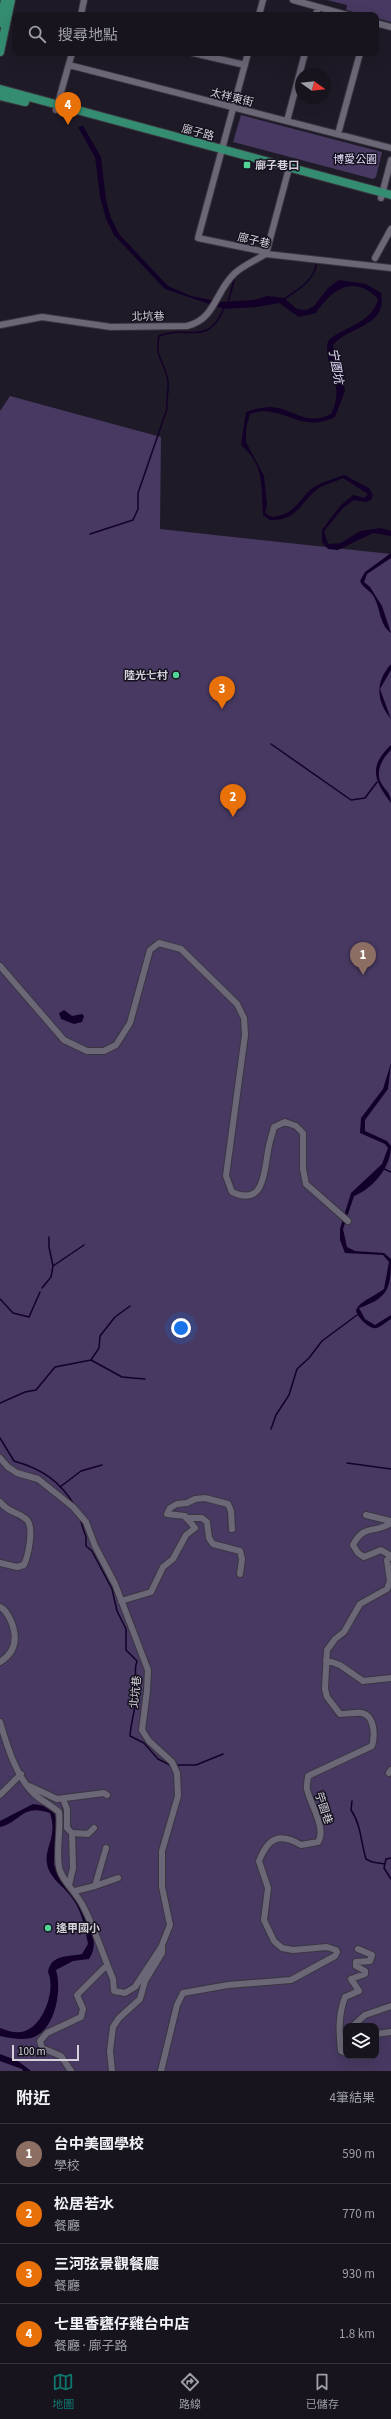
<!DOCTYPE html>
<html lang="zh-TW">
<head>
<meta charset="utf-8">
<style>
  body { margin:0; font-family:"Source Sans 3","Noto Sans TC",sans-serif; background:#201d26; color:#f1f3f6 }
  .controls { position:absolute; right:12px; bottom:12px; display:grid; overflow:hidden; border-radius:8px; box-shadow:0 4px 16px #0002 }
  .controls button { width:36px; height:36px; display:grid; place-items:center; padding:0; border:0; border-bottom:1px solid #36333b; background:#17141d; color:#f1f3f6; font:20px sans-serif }
  .compass { position:absolute; left:295px; top:68px; width:36px; height:36px; border-radius:50%; background:#17141d; box-shadow:0 4px 16px #0002; rotate:105deg }
  .scale { position:absolute; left:12px; bottom:10px; width:67px; box-sizing:border-box; padding-left:4px; border:2px solid #d4d1da; border-top:0; font-size:11px; line-height:14px; white-space:nowrap; color:#d4d1da; -webkit-text-stroke:3px #15111e; paint-order:stroke }
  .you { position:absolute; left:181px; top:1328px; width:14px; height:14px; margin:-10px; border:3px solid #fff; border-radius:50%; background:#1a73e8; box-shadow:0 0 0 6px #1a73e833 }
  .badge { display:grid; place-items:center; width:26px; height:26px; border-radius:50%; background:#0f766e; color:#fff; font-size:13px; font-weight:700 }
  .pin { position:absolute; translate:-50% -33px; filter:drop-shadow(0 1px 2px #0008) }
  .pin::after { content:''; position:absolute; top:21px; width:14px; height:12px; background:inherit; clip-path:polygon(0 0,100% 0,50% 100%) }
  .list { margin:0; padding:0; list-style:none }
  h2 { display:flex; justify-content:space-between; align-items:center; height:52px; margin:0; padding:0 16px; font-size:17px }
  h2 small { font-size:13px; font-weight:400; color:#9e9ea4 }
  .list li { display:grid; grid-template-columns:26px 1fr auto; gap:12px; align-items:center; box-sizing:border-box; height:60px; padding:0 16px; border-top:1px solid #36333b }
  .list b { display:block; font-size:15px; white-space:nowrap }
  .list p { margin:0; font-size:13px; white-space:nowrap; color:#9e9ea4 }
  .list em { font-size:13px; font-style:normal; color:#9e9ea4 }
  .icon { flex:none; width:22px; height:22px; fill:none; stroke:currentColor; stroke-width:2; stroke-linecap:round; stroke-linejoin:round }
  .map { position:relative; flex:none; width:391px; height:2071px; overflow:hidden }
  .search { position:absolute; background:#17141d; box-shadow:0 4px 16px #0002; left:12px; right:12px; top:12px; height:44px; display:flex; align-items:center; gap:10px; box-sizing:border-box; padding:0 14px; border-radius:8px; color:#9e9ea4; font-size:15px }
  .sheet { height:292px; background:#17141d }
  nav { display:flex; justify-content:space-around; align-items:center; box-sizing:border-box; height:56px; border-top:1px solid #36333b; background:#17141d; font-size:11px; color:#9e9ea4 }
  nav a { display:grid; justify-items:center; gap:2px }
  nav .on { color:#0f766e }
  .map>svg:first-child { display:block }
  .green { fill:#473961; fill-rule:evenodd }
  .water { fill:#130028 }
  .lines { fill:none; stroke-linecap:round; stroke-linejoin:round }
  .stream { stroke:#130028; stroke-width:1.5 }
  .minor-casing { stroke:#3a3640; stroke-width:8 }
  .major-casing { stroke:#3a3640; stroke-width:10 }
  .minor { stroke:#6c6777; stroke-width:6 }
  .major { stroke:#348d71; stroke-width:8 }
  .poi-dot { fill:#52d397; stroke:#15111e; stroke-width:1.5 }
  .labels { text-anchor:middle; stroke-width:3; stroke-linejoin:round; paint-order:stroke }
  .street-label { font-size:11px; fill:#d4d1da; stroke:#15111e }
  .park-label { font-size:11px; fill:#e3d9f9; stroke:#15111e }
  .poi-label { font-size:11px; font-weight:bold; fill:#d4d1da; stroke:#15111e; text-anchor:start }
  .water-label { font-size:12px; font-style:italic; fill:#e8defe; stroke:#15111e }
</style>
</head>
<body>
<div class="map">
<svg width="391" height="2071" viewBox="0 0 391 2071">
  <rect width="100%" height="100%" fill="#1f1a27"/>
  <!-- green -->
  <path class="green" d="M327,0H391V22L376,18V15H365L346,10L347,5Z
    M241,115L382,152L376,177L373,179L233,142Z
    M10,396L161,437L160,529L391,554V2071H0V411ZM346,2026H376V2056H346Z"/>
  <!-- water -->
  <path class="water" d="M83,126L101,157L106,200L111,218L119,234L168,286L191,296L222,302L254,300L267,296L284,298L297,309L306,310L314,306L328,288L339,280L366,284L381,293C388,327 349,326 333,345L345,391L335,417C299,435 282,402 250,414L246,428V442L264,476L267,505L265,513L272,517C297,514 297,500 314,487C322,482 334,479 344,475L369,488L373,495L371,500L366,502L354,500L343,508L324,531L328,544L341,543L360,531L381,528L391,531V536L373,533L338,550L328,549L322,542V530L340,506L353,495L364,498L368,494L343,478C335,482 321,485 315,491C299,506 295,521 270,520L263,515C261,487 265,465 241,445L246,412C254,409 262,407 271,407C293,408 305,427 331,414C347,383 322,367 328,341C344,326 373,323 378,299C354,274 332,289 316,313L299,317L279,303L257,307L224,309L165,289L114,235L106,219L100,196L95,157L78,127Z
    M391,553V558L367,574L364,582L370,587L382,606L391,633C379,624 381,610 374,597C370,590 363,588 360,581L365,572Z
    M391,664V670L380,689L391,719C376,701 375,682 391,664Z
    M391,745V750C383,757 376,770 380,781C384,790 391,792 391,803C374,780 368,767 391,745Z
    M64,1010L72,1016L82,1014L84,1016L82,1022L74,1024L61,1019L59,1013Z
    M391,1063L388,1089L365,1120V1131L387,1141L391,1146C391,1168 372,1189 354,1196L343,1229L347,1247L355,1251L384,1253L391,1259C391,1289 388,1298 359,1308L365,1319L375,1325L391,1315V1319C387,1321 382,1326 377,1328C370,1330 358,1318 356,1311C358,1302 375,1296 384,1289L389,1262L383,1255L345,1253L340,1240V1229L351,1193L382,1164L388,1148L385,1144L360,1133L361,1118L383,1089Z
    M33,1804C71,1807 54,1840 54,1865C65,1888 108,1932 89,1959L73,1961L56,1970C62,1989 56,2028 34,2037C25,2041 9,2038 0,2036V2028C8,2031 17,2034 25,2031C44,2025 56,1989 48,1972C51,1954 68,1957 82,1954L88,1944C85,1928 82,1911 72,1898C64,1886 50,1879 47,1864C44,1846 58,1838 50,1813C22,1803 21,1822 0,1827V1821Z
    M0,2054L18,2061L31,2071H23L22,2069L0,2061Z"/>
  <g class="lines">
    <!-- stream -->
    <path class="stream" d="M284,299C299,289 314,281 317,262
      M228,303L234,280
      M90,534L133,520L138,509V493L167,409C166,401 169,387 168,381C165,362 154,357 159,336C187,324 208,348 224,308
      M271,744L351,800L365,798L377,782
      M382,1168L391,1172
      M49,1237V1247L53,1266
      M42,1288L51,1277L53,1266L84,1245
      M0,1299L13,1313L29,1317L40,1292
      M91,1360L122,1377L145,1379
      M0,1403L25,1392L36,1390L55,1367L91,1360L99,1348L100,1336L115,1317L130,1306
      M271,1429L276,1415L289,1395L297,1369L309,1358L322,1341L357,1315
      M0,1438L14,1461C42,1469 60,1481 75,1506
      M347,1463L391,1469
      M60,1487L81,1471L102,1465
      M80,1519L86,1537V1546L92,1551L112,1589L117,1611L126,1629V1650L137,1661C133,1672 137,1678 137,1689C137,1704 131,1720 130,1736L144,1743L158,1759L170,1765
      M176,1765H196L223,1754
      M352,1801L351,1810C361,1824 361,1843 366,1859L372,1862L385,1864
      M391,1858L386,1859L384,1868L391,1879"/>
    <!-- minor casing -->
    <g class="minor-casing">
      <path id="minor" d="M293,0L347,15
        M81,15L84,0
        M259,15L263,0
        M316,15L318,7
        M376,23L391,27
        M193,53L245,65
        M248,53L198,238L261,251L266,254L391,268
        M69,65L391,148
        M56,110L72,53
        M287,121L305,53
        M338,134L360,53
        M381,198L391,160
        M266,254L289,168
        M375,258L391,229
        M0,325L42,317L111,327L187,326C216,319 215,291 235,273C244,265 256,260 266,254
        M0,966L64,1040L87,1051H104L116,1045L130,1023L150,950L159,943L181,949L237,1004L244,1018L245,1035L226,1176L232,1192C264,1207 264,1173 268,1151C269,1143 272,1135 274,1127L285,1122L296,1126L303,1133V1169L306,1184L348,1221
        M0,1458L8,1467L17,1473L38,1479L73,1507L86,1522L95,1546L115,1584L148,1670L147,1691L142,1730L149,1741L172,1762L177,1773L178,1796L162,1851V1887L170,1925L162,1945V1953L145,1981L140,1999L119,2018L113,2027L110,2051L112,2071
        M0,1502C10,1514 17,1511 26,1519C35,1526 28,1556 24,1565L17,1567L0,1563
        M366,1515L391,1521
        M186,1518H202L207,1522L209,1538L213,1544L240,1551L242,1559L240,1574
        M391,1556L381,1550L364,1557L358,1553L353,1545C364,1523 376,1534 391,1523
        M121,1601L151,1592L163,1567L173,1559L186,1535L195,1528L185,1516L167,1514L170,1508L177,1504L187,1503L195,1499L205,1498L228,1504L231,1511L232,1529
        M0,1607C6,1610 8,1615 11,1621C18,1638 16,1652 0,1662
        M326,1660L340,1665L363,1681L391,1678
        M0,1722C7,1746 18,1783 39,1798C46,1803 53,1807 59,1812C61,1830 56,1851 59,1867C61,1880 77,1893 83,1906C95,1929 103,1955 113,1979L114,1991L125,1993L135,1987L162,1946
        M389,1773L391,1770
        M29,1786L57,1799L104,1793L107,1795
        M0,1795L21,1774
        M63,1799L67,1809V1828L72,1833L88,1834L94,1828
        M69,1885L73,1868L72,1833
        M95,1886L118,1878
        M75,1891L95,1886L106,1848
        M353,2026L365,2015L391,2006
        M376,2034L391,2032
        M346,2053L341,2051C339,2032 338,2016 345,1997L359,1991L351,1979L365,1974V1971L356,1966V1962L370,1961L372,1955L358,1949
        M71,2071L61,2056L42,2048L40,2041L47,2033L81,2017L83,2009L77,1995L107,1965
        M161,2071L177,2005L183,1993L228,1985L291,1980L335,1956L337,1952L336,1950L327,1947L293,1950L282,1948L274,1941L264,1920L268,1888L259,1861C268,1838 279,1832 301,1845L318,1842C327,1829 310,1804 307,1789C306,1786 308,1780 308,1776L372,1746C375,1736 375,1716 362,1713C356,1712 347,1714 340,1714L327,1697L325,1689L327,1650L335,1639L344,1632L360,1604L387,1589L390,1581L387,1560L391,1556"/>
    </g>
    <!-- major casing -->
    <g class="major-casing">
      <path id="major" d="M0,23L5,0
        M0,52L11,0
        M0,89L391,195
        M0,96L25,102"/>
    </g>
    <!-- minor -->
    <use href="#minor" class="minor"/>
    <!-- major -->
    <use href="#major" class="major"/>
  </g>
  <!-- markers -->
  <g class="poi-dot">
    <rect x="243" y="161" width="8" height="8" rx="2"/>
    <circle cx="176" cy="675" r="4"/>
    <circle cx="48" cy="1928" r="4"/>
  </g>
  <g class="labels">
    <!-- street labels -->
    <g class="street-label">
      <text transform="translate(232 97) rotate(14)" y="4">太祥東街</text>
      <text transform="translate(198 132) rotate(15)" y="4">廍子路</text>
      <text transform="translate(254 240) rotate(13)" y="4">廍子巷</text>
      <text transform="translate(148 316) rotate(-1)" y="4">北坑巷</text>
      <text transform="translate(135 1692) rotate(-84)" y="4">北坑巷</text>
      <text transform="translate(324 1808) rotate(72)" y="4">苧園巷</text>
    </g>
    <!-- park labels -->
    <g class="park-label">
      <text x="355" y="163">博愛公園</text>
    </g>
    <!-- poi labels -->
    <g class="poi-label">
      <text x="255" y="169">廍子巷口</text>
      <text x="168" y="679" text-anchor="end">陸光七村</text>
      <text x="56" y="1932">逢甲國小</text>
    </g>
    <!-- water labels -->
    <g class="water-label">
      <text transform="translate(336 366) rotate(80)" y="4">宁園坑</text>
    </g>
  </g>
</svg>
<div class="controls">
<button><svg class="icon" aria-label="layers" viewBox="0 0 24 24"><path d="M12 4l9 5-9 5-9-5zM3 14l9 5 9-5"/></svg></button>
</div>
<svg class="compass" viewBox="-18 -18 36 36"><path d="M0-13l5 13h-10z" fill="#e53935"/><path d="M0 13l5-13h-10z" fill="#9e9ea4"/></svg>
<div class="scale">100 m</div>
<div class="you"></div>
<div class="pin badge" style="left:363px;top:975px;background:#8d6e63">1</div>
<div class="pin badge" style="left:233px;top:817px;background:#e8710a">2</div>
<div class="pin badge" style="left:222px;top:709px;background:#e8710a">3</div>
<div class="pin badge" style="left:68px;top:125px;background:#e8710a">4</div>
<div class="search"><svg class="icon" aria-label="search" viewBox="0 0 24 24"><circle cx="10" cy="10" r="6"/><path d="M15 15l6 6"/></svg>搜尋地點</div>
</div>
<section class="sheet">
<h2>附近<small>4筆結果</small></h2>
<ul class="list">
<li><span class="badge" style="background:#8d6e63">1</span><div><b>台中美國學校</b><p>學校</p></div><em>590 m</em></li>
<li><span class="badge" style="background:#e8710a">2</span><div><b>松居若水</b><p>餐廳</p></div><em>770 m</em></li>
<li><span class="badge" style="background:#e8710a">3</span><div><b>三河弦景觀餐廳</b><p>餐廳</p></div><em>930 m</em></li>
<li><span class="badge" style="background:#e8710a">4</span><div><b>七里香甕仔雞台中店</b><p>餐廳 · 廍子路</p></div><em>1.8 km</em></li>
</ul>
</section>
<nav>
<a class="on"><svg class="icon" aria-label="map" viewBox="0 0 24 24"><path d="M3 6l6-2 6 2 6-2v14l-6 2-6-2-6 2zM9 4v14M15 6v14"/></svg>地圖</a>
<a><svg class="icon" aria-label="directions" viewBox="0 0 24 24"><path d="M12 3l9 9-9 9-9-9zM9 14v-3h6M13 9l2 2-2 2"/></svg>路線</a>
<a><svg class="icon" aria-label="saved" viewBox="0 0 24 24"><path d="M7 4h10v16l-5-4-5 4z"/></svg>已儲存</a>
</nav>
</body>
</html>
